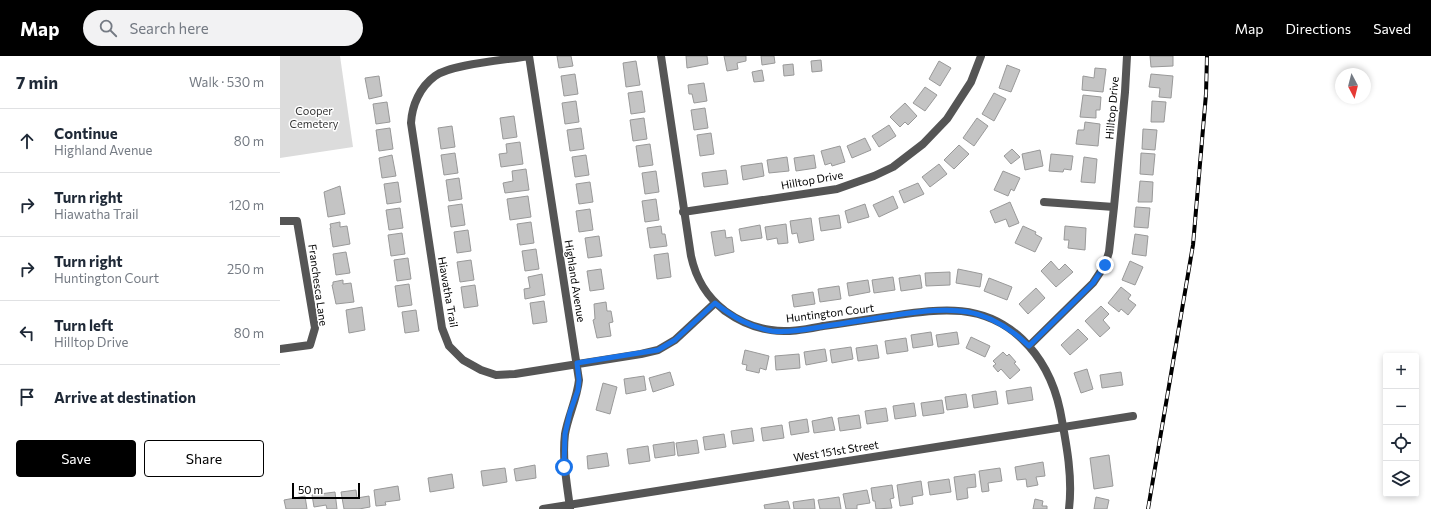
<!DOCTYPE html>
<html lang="en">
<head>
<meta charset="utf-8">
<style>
  body { margin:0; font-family:Commissioner,sans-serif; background:#f2f2f3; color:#1f2937 }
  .controls { position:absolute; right:12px; bottom:12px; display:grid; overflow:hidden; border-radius:4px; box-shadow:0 2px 6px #0003 }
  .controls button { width:36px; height:36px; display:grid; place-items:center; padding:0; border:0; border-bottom:1px solid #e0e1e3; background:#fff; color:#1f2937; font:20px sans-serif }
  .compass { position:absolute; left:1055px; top:12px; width:36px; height:36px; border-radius:50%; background:#fff; box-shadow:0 2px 6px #0003; rotate:173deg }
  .scale { position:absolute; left:12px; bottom:10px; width:68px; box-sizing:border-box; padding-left:4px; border:2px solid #000; border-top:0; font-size:11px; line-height:14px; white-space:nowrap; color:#000; -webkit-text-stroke:3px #fff; paint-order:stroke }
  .stop { position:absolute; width:12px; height:12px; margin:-9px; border:3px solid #1a73e8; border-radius:50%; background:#fff }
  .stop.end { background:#1a73e8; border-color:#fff; box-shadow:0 1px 4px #0008 }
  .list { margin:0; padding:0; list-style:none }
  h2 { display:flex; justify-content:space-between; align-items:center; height:52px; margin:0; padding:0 16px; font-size:17px }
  h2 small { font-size:13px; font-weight:400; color:#747a83 }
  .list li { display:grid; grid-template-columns:26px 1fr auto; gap:12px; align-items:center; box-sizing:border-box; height:64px; padding:0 16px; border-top:1px solid #e0e1e3 }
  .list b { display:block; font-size:15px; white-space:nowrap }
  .list p { margin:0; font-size:13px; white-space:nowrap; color:#747a83 }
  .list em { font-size:13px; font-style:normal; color:#747a83 }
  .actions { display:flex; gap:8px; padding:12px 16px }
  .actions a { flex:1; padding:9px 0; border:1px solid #000; border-radius:4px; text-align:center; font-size:14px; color:#000 }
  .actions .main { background:#000; color:#fff }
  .icon { flex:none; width:22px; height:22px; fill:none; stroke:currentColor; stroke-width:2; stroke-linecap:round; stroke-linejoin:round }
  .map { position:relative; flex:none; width:1151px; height:453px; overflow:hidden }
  header { display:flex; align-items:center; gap:24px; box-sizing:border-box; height:56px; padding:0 20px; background:#000; color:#fff }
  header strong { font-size:19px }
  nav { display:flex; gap:22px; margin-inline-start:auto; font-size:14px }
  .search { width:280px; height:36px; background:#f2f2f3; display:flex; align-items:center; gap:10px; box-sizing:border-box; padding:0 14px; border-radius:22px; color:#747a83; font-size:15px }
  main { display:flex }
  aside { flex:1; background:#fff }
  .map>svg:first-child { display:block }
  .green { fill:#dcdcdc }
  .building { fill:#c4c4c4; stroke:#999 }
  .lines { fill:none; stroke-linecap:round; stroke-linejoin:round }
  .minor { stroke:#555; stroke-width:8 }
  .rail-casing { stroke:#000; stroke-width:4 }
  .rail { stroke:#fff; stroke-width:2.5; stroke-dasharray:8; stroke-linecap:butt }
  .route { stroke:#1a73e8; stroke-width:5 }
  .labels { text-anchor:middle; stroke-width:3; stroke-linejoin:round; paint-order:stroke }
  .street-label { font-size:11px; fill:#000; stroke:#fff }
  .park-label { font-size:11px; fill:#333; stroke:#fff }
</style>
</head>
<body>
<header>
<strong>Map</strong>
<div class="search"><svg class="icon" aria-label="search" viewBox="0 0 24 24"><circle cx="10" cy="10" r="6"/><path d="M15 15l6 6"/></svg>Search here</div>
<nav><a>Map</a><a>Directions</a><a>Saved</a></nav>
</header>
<main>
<aside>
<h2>7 min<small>Walk · 530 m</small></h2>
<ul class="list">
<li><svg class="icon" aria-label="ahead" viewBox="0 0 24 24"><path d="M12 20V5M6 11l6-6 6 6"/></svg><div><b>Continue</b><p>Highland Avenue</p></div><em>80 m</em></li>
<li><svg class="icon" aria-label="right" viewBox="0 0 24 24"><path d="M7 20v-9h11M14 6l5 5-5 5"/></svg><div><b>Turn right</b><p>Hiawatha Trail</p></div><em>120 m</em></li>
<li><svg class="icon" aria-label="right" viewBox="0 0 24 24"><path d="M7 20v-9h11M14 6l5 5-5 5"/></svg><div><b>Turn right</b><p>Huntington Court</p></div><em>250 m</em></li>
<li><svg class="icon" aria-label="left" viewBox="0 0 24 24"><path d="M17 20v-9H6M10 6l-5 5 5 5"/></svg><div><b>Turn left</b><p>Hilltop Drive</p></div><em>80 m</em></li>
<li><svg class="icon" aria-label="arrive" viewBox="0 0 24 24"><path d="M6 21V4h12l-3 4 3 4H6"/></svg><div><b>Arrive at destination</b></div></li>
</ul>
<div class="actions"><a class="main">Save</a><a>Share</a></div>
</aside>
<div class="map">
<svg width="1151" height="453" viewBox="0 0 1151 453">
  <rect width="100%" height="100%" fill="#fff"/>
  <!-- green -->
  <path class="green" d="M0,0H60L73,91L0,102Z"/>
  <!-- building -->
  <path class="building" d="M277,0H291L293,10L279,12Z
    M406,0H427L428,8L407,12Z
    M444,0H466V5L457,7L458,13L447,15Z
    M481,0H494L495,7L482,9Z
    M870,0H893V10L871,11Z
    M541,4L542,15L532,16L531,5Z
    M356,5L360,29L346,31L343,7Z
    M659,5L671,12L660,30L649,23Z
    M513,8L514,19L504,20L503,9Z
    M727,9L740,14L731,36L719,32Z
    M815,12L826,13L823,36L802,34L803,20L814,22Z
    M482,14L484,25L474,26L472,16Z
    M295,18L298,38L284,40L281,20Z
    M871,18L893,20L891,42L879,41L880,32L869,31Z
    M99,20L102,40L89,43L85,22Z
    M424,27L427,45L414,47L412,38H409L408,29Z
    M645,31L657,39L645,55L633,47Z
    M362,35L365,56L351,58L348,37Z
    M714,37L726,43L714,65L702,58Z
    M803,39L821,41L820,54H816V62L800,61Z
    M296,45L299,66L285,68L282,47Z
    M872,45L886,46L884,66H871Z
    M107,46L110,66L96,68L93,48Z
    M625,47L637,60L628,69L625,66L620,71L610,61Z
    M425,52L428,72L414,74L411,54Z
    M234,60L237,81L223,83L220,62Z
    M364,62L367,83L353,85L350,64Z
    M697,62L708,70L694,90L683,82Z
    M805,66L820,68L818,90L796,88L798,74H804Z
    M609,69L616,80L599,91L592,80Z
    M172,70L175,91L161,93L158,72Z
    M110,72L113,93L99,95L96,74Z
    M301,72L304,93L290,95L287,74Z
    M863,73L877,74L875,94L862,93Z
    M431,77L434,98L420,100L417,79Z
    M585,82L591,94L572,102L567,90Z
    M240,86L243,108L221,111L219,98L227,97L226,88Z
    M370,88L373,109L359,111L356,90Z
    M679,89L689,98L674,113L664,104Z
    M560,90L565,106L552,110L551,107L545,109L541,95Z
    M732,93L740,101L731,108L724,100Z
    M760,94L763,110L745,114L742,98Z
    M175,97L178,117L164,119L161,99Z
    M861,97L875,98L873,119L860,118Z
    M771,98L793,100L791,114L784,113L783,116L769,115Z
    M112,99L116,120L102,122L99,102Z
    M306,99L309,119L295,121L292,101Z
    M534,99L536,112L516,115L514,102Z
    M507,101L509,115L489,117L487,104Z
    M804,101L817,103L815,127L801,126Z
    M482,107L484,120L463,124L461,110Z
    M659,108L667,118L650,131L642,121Z
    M246,113L249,134L225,137L223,127L233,125L232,115Z
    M446,114L448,128L424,131L422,117Z
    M376,115L379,136L365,138L362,117Z
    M723,115L740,122L734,135L731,133L728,140L714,134Z
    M179,122L182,143L169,145L166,124Z
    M860,125L873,126L872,146H858Z
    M118,126L121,146L107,148L104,128Z
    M310,126L313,146L299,148L296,128Z
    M638,127L644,138L624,147L619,135Z
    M60,130L65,158L48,161L44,136Z
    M248,140L251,161L230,164L227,143Z
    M613,140L618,152L599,161L593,149Z
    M376,143L379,164L365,166L362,145Z
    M730,146L739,167L729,171L726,163L715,167L710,155Z
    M182,148L185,169L171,171L168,150Z
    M585,148L589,161L568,167L565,155Z
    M856,151L870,152L868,172L854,171Z
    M120,152L123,172L109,174L106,154Z
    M310,153L313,174L299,176L296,155Z
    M559,159L561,172L541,175L539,162Z
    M531,162L534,184L519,187L517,177L512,178L510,165Z
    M60,166V171L67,170L70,188L53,191L50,172H51L50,168Z
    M251,166L254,187L240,189L237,168Z
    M506,168L508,187L498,188L497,182L487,184L485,171Z
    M480,169L482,182L461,185L459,173Z
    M381,170L382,178H385L387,190L370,192L367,172Z
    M743,170L756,176L755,178L762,182L755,196L735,187Z
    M785,170L806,172L805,194L788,192L789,184H784Z
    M188,174L191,195L177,197L174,176Z
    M445,174L446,182L452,181L454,196L435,200L431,176Z
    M122,177L125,198L111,200L108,179Z
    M855,178L868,180L866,200L852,198Z
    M319,180L322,200L308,202L305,182Z
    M256,193L259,213L245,215L242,195Z
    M66,196L70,217L56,219L53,198Z
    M388,197L391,221L377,223L374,199Z
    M128,202L131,223L117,225L114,204Z
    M191,204L194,224L180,226L177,206Z
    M771,205L779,214L785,208L793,216L776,231L761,215Z
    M850,205L863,211L855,229L842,224Z
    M321,213L324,233L310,235L307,215Z
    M678,213L702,218L700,231L676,227Z
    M670,216V229L646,230L645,217Z
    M262,218L265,239L245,243L244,233L250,232L248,221Z
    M640,219L642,232L621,235L619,222Z
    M613,221L615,234L594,237L592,224Z
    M709,222L732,231L727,244L704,235Z
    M63,224V228L71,227L74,246L56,248L52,229H53V226Z
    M588,224L590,236L569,240L567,227Z
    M129,228L132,249L118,251L115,230Z
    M195,229L198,250L184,252L181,231Z
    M559,230L561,243L540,246L538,233Z
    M841,231L851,239L848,243L856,249L848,259L841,253L839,256L828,247Z
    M756,232L765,242L748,258L739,248Z
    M533,236L535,248L514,251L512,239Z
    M264,245L267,266L253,268L250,247Z
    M326,246L327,255H331L333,266L329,267L331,280L317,282L313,264L315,263L314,248Z
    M821,250L829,258L823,264L830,272L820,281L805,265Z
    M82,251L85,274L69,277L66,254Z
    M136,254L139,275L125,277L122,256Z
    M798,273L808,283L790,299L781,289Z
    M651,276L653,289L633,292L631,279Z
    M677,276L679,288L658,291L656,279Z
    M691,281L710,290L705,301L686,292Z
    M626,282L628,295L607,298L605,285Z
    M597,289L599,302L578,305L576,292Z
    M571,291L573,303L552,307L550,294Z
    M545,293L547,305L526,309L524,296Z
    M465,294L489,300L486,314L480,312L479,317L466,314L467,309L462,308Z
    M723,296L727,300L729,298L736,306L734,307L740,314L730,323L721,313L718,316L713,310L716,308L713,305Z
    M519,298L520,312L496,314L495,300Z
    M807,313L813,333L801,337L794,317Z
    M390,316L394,329L373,336L369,322Z
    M841,316L843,329L822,332L820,319Z
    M364,320L366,334L346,338L344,323Z
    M323,327L337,331L330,358L316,354Z
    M751,331L753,344L728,348L726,335Z
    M716,335L718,348L694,352L692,339Z
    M686,338L688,351L667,354L665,341Z
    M662,344L664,357L643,360L641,347Z
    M634,347L636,360L615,363L613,350Z
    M606,352L608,365L587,368L585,355Z
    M579,359L581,372L560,375L558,362Z
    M552,361L555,374L534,377L532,365Z
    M527,363L529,376L511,379L509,366Z
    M502,369L504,382L483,385L481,372Z
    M472,372L474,385L453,388L451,375Z
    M444,378L446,391L425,394L423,381Z
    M417,384L419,397L398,400L396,387Z
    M394,386L395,399L375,402L373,389Z
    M368,390L370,405L349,408L347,393Z
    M327,397L329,410L308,413L307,400Z
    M829,399L833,430L814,433L810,402Z
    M763,406L765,420L756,421L758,429L747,431L746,423L737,424L735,411Z
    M255,409L256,422L236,425L234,413Z
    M225,412L227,426L203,430L201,415Z
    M720,412L722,425L708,427L709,435L702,436L699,415Z
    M172,418L174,432L150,436L148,422Z
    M695,418L696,431L687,432L688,442L677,444L674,421Z
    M669,423L671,436L650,439L648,426Z
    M641,425L643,439L632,441L633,448L620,450L617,429Z
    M612,429L614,442L610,443L612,452L596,453L595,445H593L591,432Z
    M118,430L120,444L105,446L106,449L96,450L94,434Z
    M76,434L77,442L89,440L90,451L79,453H64L61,436Z
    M587,434L590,447L577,449V453H566L563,438Z
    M55,436L57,453H47L46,449L34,451L32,439Z
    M25,440L27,453H6L4,444Z
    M559,441L561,453H540L538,444Z
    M816,441L829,444L827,453H814Z
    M534,443L535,453H514L513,446Z
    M755,443L763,445L762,450H767V453H753Z
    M508,445L510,453H485L484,449Z"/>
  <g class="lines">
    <!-- minor -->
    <path class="minor" d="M249,0C227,4 171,8 155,20C140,31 132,49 131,67L162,272L169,290L183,304L201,314L216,319L235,318L361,298L378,294L395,284L435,247
      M249,0L299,324C297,343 288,360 285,378C282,403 287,428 290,452
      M381,0L411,200C416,223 426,240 445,255C459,265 474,272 491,274C508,277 527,273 543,270C565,267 588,263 611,260C660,253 703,246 742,283C763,303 774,326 780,354C786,386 793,420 789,453
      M764,146L834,151
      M403,156L557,133L594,120L613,111L643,88L667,63L691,26L701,0
      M0,165H17L35,272L30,289L0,293
      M749,290L813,227L825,209L829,196L834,151L845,36L847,0
      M263,453L853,360"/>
    <!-- rail casing -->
    <g class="rail-casing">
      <path id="rail" d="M868,453L913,189L926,38L927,0"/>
    </g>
    <!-- rail -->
    <use href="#rail" class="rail"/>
  </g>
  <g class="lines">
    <!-- route -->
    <path class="route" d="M284,411L285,378L290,356L298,334L299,324L297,307L378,294L395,284L435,247C453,261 469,271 492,275C509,277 529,273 546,270C570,266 593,263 616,259C672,251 705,248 749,290L813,227L825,209"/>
  </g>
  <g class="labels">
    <!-- street labels -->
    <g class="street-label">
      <text transform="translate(832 52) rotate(-85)" y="4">Hilltop Drive</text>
      <text transform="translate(532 124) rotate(-10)" y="4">Hilltop Drive</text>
      <text transform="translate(295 225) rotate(81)" y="4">Highland Avenue</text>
      <text transform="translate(38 229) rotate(82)" y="4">Franchesca Lane</text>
      <text transform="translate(168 236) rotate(80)" y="4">Hiawatha Trail</text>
      <text transform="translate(550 257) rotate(-7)" y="4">Huntington Court</text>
      <text transform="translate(556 395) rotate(-9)" y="4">West 151st Street</text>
    </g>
    <!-- park labels -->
    <g class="park-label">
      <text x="34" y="59">Cooper<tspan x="34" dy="13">Cemetery</tspan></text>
    </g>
  </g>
</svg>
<div class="controls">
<button>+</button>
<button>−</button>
<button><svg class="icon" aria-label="locate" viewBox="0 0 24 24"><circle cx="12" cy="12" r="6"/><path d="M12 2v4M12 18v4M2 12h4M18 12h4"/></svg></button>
<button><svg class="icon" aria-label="layers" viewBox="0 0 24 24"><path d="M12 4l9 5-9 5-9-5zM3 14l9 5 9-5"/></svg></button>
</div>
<svg class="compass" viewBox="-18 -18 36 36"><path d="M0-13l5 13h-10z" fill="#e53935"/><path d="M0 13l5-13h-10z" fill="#747a83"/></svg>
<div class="scale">50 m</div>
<div class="stop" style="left:284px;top:411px"></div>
<div class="stop end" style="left:825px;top:209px"></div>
</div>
</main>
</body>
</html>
